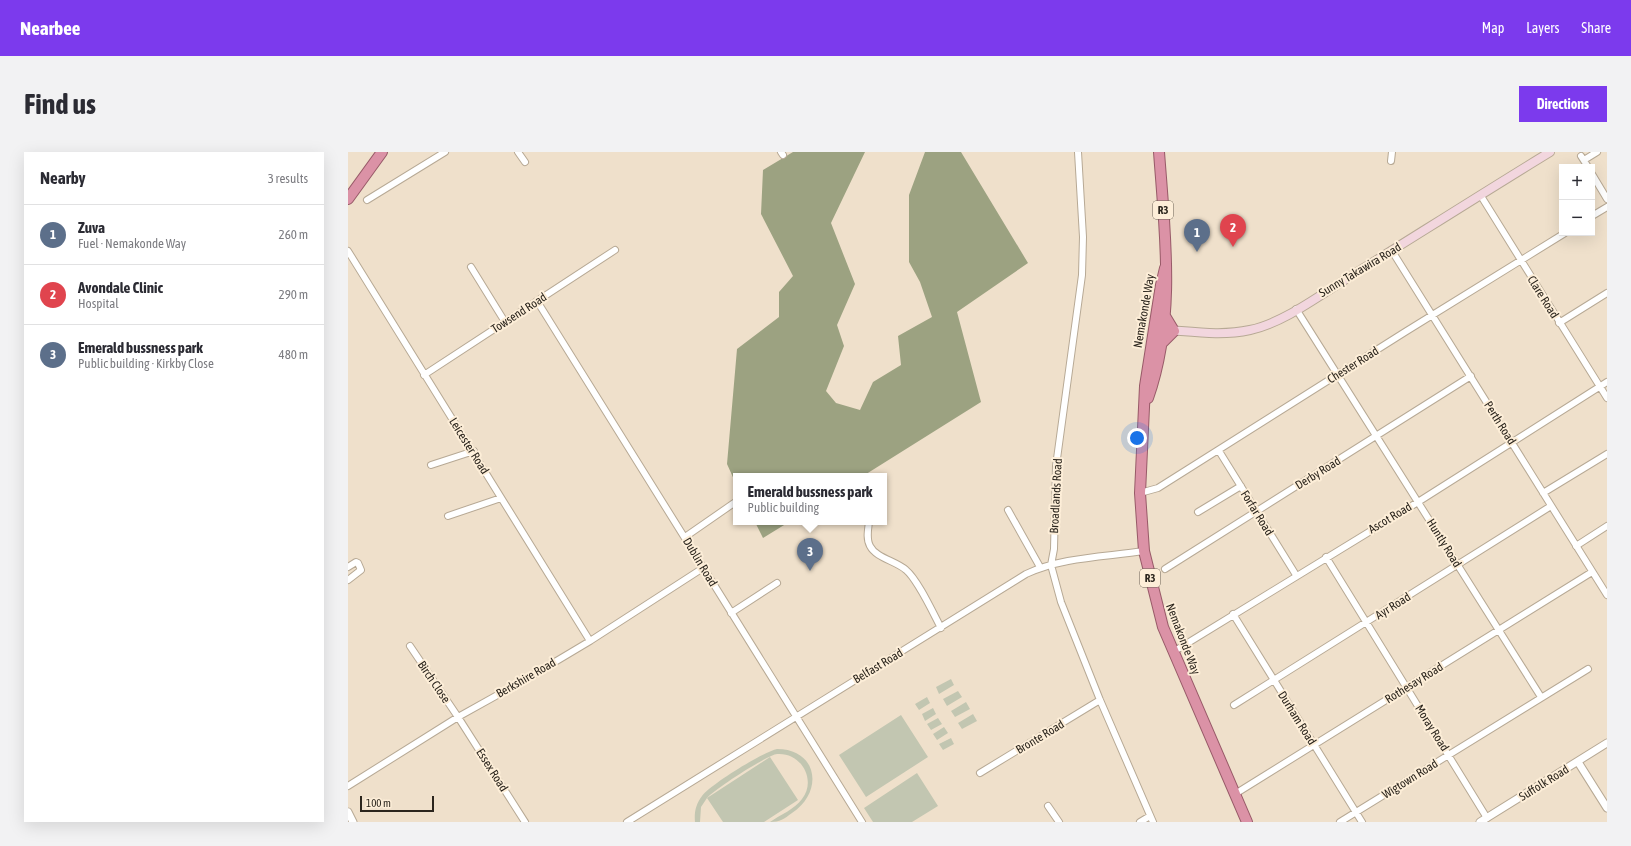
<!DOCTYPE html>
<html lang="en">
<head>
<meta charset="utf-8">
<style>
  body { margin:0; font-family:"Asap Condensed",sans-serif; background:#f2f2f3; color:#2b2b33 }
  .controls { position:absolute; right:12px; top:12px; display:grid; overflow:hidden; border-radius:0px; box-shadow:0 4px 16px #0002 }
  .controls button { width:36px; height:36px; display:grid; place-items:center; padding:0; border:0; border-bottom:1px solid #e1e1e2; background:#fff; color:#2b2b33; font:20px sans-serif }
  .scale { position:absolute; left:12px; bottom:10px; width:74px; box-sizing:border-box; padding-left:4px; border:2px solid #2b251d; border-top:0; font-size:11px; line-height:14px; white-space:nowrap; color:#2b251d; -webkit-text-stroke:3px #fdeed8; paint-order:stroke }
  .you { position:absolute; left:789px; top:286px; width:14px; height:14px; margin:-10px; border:3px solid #fff; border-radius:50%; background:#1a73e8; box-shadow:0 0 0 6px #1a73e833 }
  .badge { display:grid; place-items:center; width:26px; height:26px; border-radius:50%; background:#7c3aed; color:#fff; font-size:13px; font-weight:700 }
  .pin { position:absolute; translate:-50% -33px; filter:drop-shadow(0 1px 2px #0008) }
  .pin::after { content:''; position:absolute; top:21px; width:14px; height:12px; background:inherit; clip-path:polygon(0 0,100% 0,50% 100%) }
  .popup { position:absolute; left:385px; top:321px; width:154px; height:52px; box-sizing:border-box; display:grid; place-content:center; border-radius:0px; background:#fff; filter:drop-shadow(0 1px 3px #0005); font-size:13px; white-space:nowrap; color:#7c7c81 }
  .popup b { font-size:15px; color:#2b2b33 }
  .popup::after { content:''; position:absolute; left:50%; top:100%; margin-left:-8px; border:8px solid transparent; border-top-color:#fff }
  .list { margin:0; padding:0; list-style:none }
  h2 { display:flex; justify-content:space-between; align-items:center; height:52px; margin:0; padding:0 16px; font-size:17px }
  h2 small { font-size:13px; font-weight:400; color:#7c7c81 }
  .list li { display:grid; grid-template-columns:26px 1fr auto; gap:12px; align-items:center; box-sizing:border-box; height:60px; padding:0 16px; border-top:1px solid #e1e1e2 }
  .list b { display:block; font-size:15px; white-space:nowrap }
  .list p { margin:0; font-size:13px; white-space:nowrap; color:#7c7c81 }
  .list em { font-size:13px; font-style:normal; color:#7c7c81 }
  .map { position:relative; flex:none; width:1259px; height:670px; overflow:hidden; border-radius:0px }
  header { display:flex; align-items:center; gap:24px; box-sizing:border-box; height:56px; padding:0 20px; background:#7c3aed; color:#fff }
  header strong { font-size:19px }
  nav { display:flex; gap:22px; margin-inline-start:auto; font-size:14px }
  .intro { display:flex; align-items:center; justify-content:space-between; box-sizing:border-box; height:96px; padding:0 24px }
  h1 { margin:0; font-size:28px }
  .button { padding:10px 18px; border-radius:0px; background:#7c3aed; color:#fff; font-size:14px; font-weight:700 }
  main { display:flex; gap:24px; padding:0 24px }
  aside { flex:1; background:#fff; border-radius:0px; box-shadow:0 4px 16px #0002 }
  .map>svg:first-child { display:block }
  .green { fill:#c2c6b1 }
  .forest { fill:#9ca281 }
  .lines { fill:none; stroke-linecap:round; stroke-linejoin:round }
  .minor-casing { stroke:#b7a995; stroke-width:8 }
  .tertiary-casing { stroke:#b7a995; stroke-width:9 }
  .secondary-casing { stroke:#b7a995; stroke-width:10 }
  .trunk-casing { stroke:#985a68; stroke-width:12 }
  .minor { stroke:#fff; stroke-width:6 }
  .tertiary { stroke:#fff; stroke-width:7 }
  .secondary { stroke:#f2d6de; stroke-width:8 }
  .trunk { stroke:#db92a6; stroke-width:10 }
  .labels { text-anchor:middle; stroke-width:4; stroke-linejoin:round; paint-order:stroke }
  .shield { fill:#fdeed8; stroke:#6a6155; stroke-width:1 }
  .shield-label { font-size:11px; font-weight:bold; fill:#2b251d }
  .street-label { font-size:12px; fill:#2b251d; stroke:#fdeed8 }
</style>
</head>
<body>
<header>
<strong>Nearbee</strong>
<nav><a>Map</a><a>Layers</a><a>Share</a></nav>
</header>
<div class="intro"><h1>Find us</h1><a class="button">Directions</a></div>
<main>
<aside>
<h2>Nearby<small>3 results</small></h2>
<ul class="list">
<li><span class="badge" style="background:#5c6f8a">1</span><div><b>Zuva</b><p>Fuel · Nemakonde Way</p></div><em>260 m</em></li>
<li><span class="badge" style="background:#e0444e">2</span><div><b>Avondale Clinic</b><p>Hospital</p></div><em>290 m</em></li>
<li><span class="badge" style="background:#5c6f8a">3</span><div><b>Emerald bussness park</b><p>Public building · Kirkby Close</p></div><em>480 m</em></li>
</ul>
</aside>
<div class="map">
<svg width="1259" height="670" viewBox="0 0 1259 670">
  <rect width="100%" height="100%" fill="#efe0cb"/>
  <!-- green -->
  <path class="green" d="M603,527L606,533L591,542L588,535Z
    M610,539L614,545L599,554L595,547Z
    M579,545L582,551L571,558L567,552Z
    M618,550L622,557L607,565L603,559Z
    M585,556L588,562L577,569L574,562Z
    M625,562L629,569L614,577L610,571Z
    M553,563L580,605L518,645L491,603Z
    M590,566L594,572L583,578L579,572Z
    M596,575L600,581L589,588L585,582Z
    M603,586L606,592L595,598L591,592Z
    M429,597C470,597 476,640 444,661C436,667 432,670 422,670C432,663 447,657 454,647C469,628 453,600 429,602C419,603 367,637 359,646L422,605L450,648L416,670H375L359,646L353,655L352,670H347C346,660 348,652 354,644C363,632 415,600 429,597Z
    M569,621L590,654L564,670H525L516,656Z"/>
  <!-- forest -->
  <path class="forest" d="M445,0H517L483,71L507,132L489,173L496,194L478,239L488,251L512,258L525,230L553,213L550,184L584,165L572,130L561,110V43L577,0H613L680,111L609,160L633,250L515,324H388V332L379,312L389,197L431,165V140L445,124L413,62L415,18Z
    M407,370H441L415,386Z"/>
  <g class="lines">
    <!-- minor casing -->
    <g class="minor-casing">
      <path id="minor" d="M170,0L177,10
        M433,0L435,3
        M730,0L735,85L734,123L708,314L706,397L703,413L713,450L752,548L805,670
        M1233,4L1240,15
        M1236,8L1249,0
        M1043,9L1044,0
        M1244,22L1259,47
        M1133,44L1259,246
        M19,48L97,0
        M1244,64L1259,55
        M0,99L242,489
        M1044,99L1259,443
        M123,115L157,170
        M189,149L514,670
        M948,157L1193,545
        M1211,171L1259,141
        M76,223L267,98
        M871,299L948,423
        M83,313L126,299
        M792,341L810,336L1057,180L1217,81
        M1195,341L1259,302
        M660,358L692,415
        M850,360L893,334
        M100,364L153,346
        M521,370C520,378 518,387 522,394C528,406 548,409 558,418C570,428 585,461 593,476
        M337,385L386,351
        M1228,394L1259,374
        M978,405L1139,666
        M0,415L8,410L10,411L13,418L0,428
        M817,417L1123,224
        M383,461L429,431
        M885,462L1014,670
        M62,494L110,565L177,670
        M825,500L1070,350L1259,230
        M886,553L1203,354
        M632,621L752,548
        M0,634L110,565L180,526L242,489L355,416
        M887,642L1244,420
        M700,654L711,670
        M279,670L678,422C714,405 757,405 796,399
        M792,670L802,664
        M992,670L1240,517"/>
    </g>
    <!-- tertiary casing -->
    <g class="tertiary-casing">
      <path id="tertiary" d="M1230,610L1259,656
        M0,660L5,670
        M1132,670L1259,591"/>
    </g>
    <!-- secondary casing -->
    <g class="secondary-casing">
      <path id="secondary" d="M820,178C847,180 875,184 902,178C936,171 973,142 1003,124C1069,83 1135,41 1202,0"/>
    </g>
    <!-- trunk casing -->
    <g class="trunk-casing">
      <path id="trunk" d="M0,47L34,0
        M817,116L813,133L797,234L792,341L796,399L815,475L899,670
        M814,191L826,179L817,164
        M800,246C828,166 817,82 811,0"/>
    </g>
    <!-- minor -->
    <use href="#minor" class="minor"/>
    <!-- tertiary -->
    <use href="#tertiary" class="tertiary"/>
    <!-- secondary -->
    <use href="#secondary" class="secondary"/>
    <!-- trunk -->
    <use href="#trunk" class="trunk"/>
  </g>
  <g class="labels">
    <!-- shield labels -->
    <g class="shield">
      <rect x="805" y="49" width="20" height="18" rx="3"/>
      <rect x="792" y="417" width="20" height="18" rx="3"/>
    </g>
    <g class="shield-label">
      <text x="815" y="62">R3</text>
      <text x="802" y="430">R3</text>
    </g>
    <!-- street labels -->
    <g class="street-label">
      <text transform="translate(1012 118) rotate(-31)" y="4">Sunny Takawira Road</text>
      <text transform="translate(1195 145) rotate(58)" y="4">Clare Road</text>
      <text transform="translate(796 159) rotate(-80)" y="4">Nemakonde Way</text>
      <text transform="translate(171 161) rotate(-33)" y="4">Towsend Road</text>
      <text transform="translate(1005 213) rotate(-32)" y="4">Chester Road</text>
      <text transform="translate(1152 271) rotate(58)" y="4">Perth Road</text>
      <text transform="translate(121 294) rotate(58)" y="4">Leicester Road</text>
      <text transform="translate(970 321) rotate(-32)" y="4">Derby Road</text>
      <text transform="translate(708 344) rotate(-87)" y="4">Broadlands Road</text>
      <text transform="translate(909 361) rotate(58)" y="4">Forfar Road</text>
      <text transform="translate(1042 366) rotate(-31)" y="4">Ascot Road</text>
      <text transform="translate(1096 391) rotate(58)" y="4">Huntly Road</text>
      <text transform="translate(352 410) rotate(59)" y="4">Dublin Road</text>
      <text transform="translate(1045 454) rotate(-32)" y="4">Ayr Road</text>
      <text transform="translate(835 487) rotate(69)" y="4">Nemakonde Way</text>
      <text transform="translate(530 514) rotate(-31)" y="4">Belfast Road</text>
      <text transform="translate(178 526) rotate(-30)" y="4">Berkshire Road</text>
      <text transform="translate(86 530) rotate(56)" y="4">Birch Close</text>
      <text transform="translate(1066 531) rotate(-32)" y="4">Rothesay Road</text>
      <text transform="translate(949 566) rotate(58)" y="4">Durham Road</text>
      <text transform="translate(1084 576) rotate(58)" y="4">Moray Road</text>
      <text transform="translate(692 585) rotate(-31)" y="4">Bronte Road</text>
      <text transform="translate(144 618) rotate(58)" y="4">Essex Road</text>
      <text transform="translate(1062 627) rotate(-32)" y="4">Wigtown Road</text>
      <text transform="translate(1196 631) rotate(-32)" y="4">Suffolk Road</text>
    </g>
  </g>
</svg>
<div class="controls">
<button>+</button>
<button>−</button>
</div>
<div class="scale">100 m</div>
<div class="you"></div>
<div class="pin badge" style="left:849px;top:100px;background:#5c6f8a">1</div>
<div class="pin badge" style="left:885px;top:95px;background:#e0444e">2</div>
<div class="pin badge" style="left:462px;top:419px;background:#5c6f8a">3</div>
<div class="popup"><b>Emerald bussness park</b>Public building</div>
</div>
</main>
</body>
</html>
